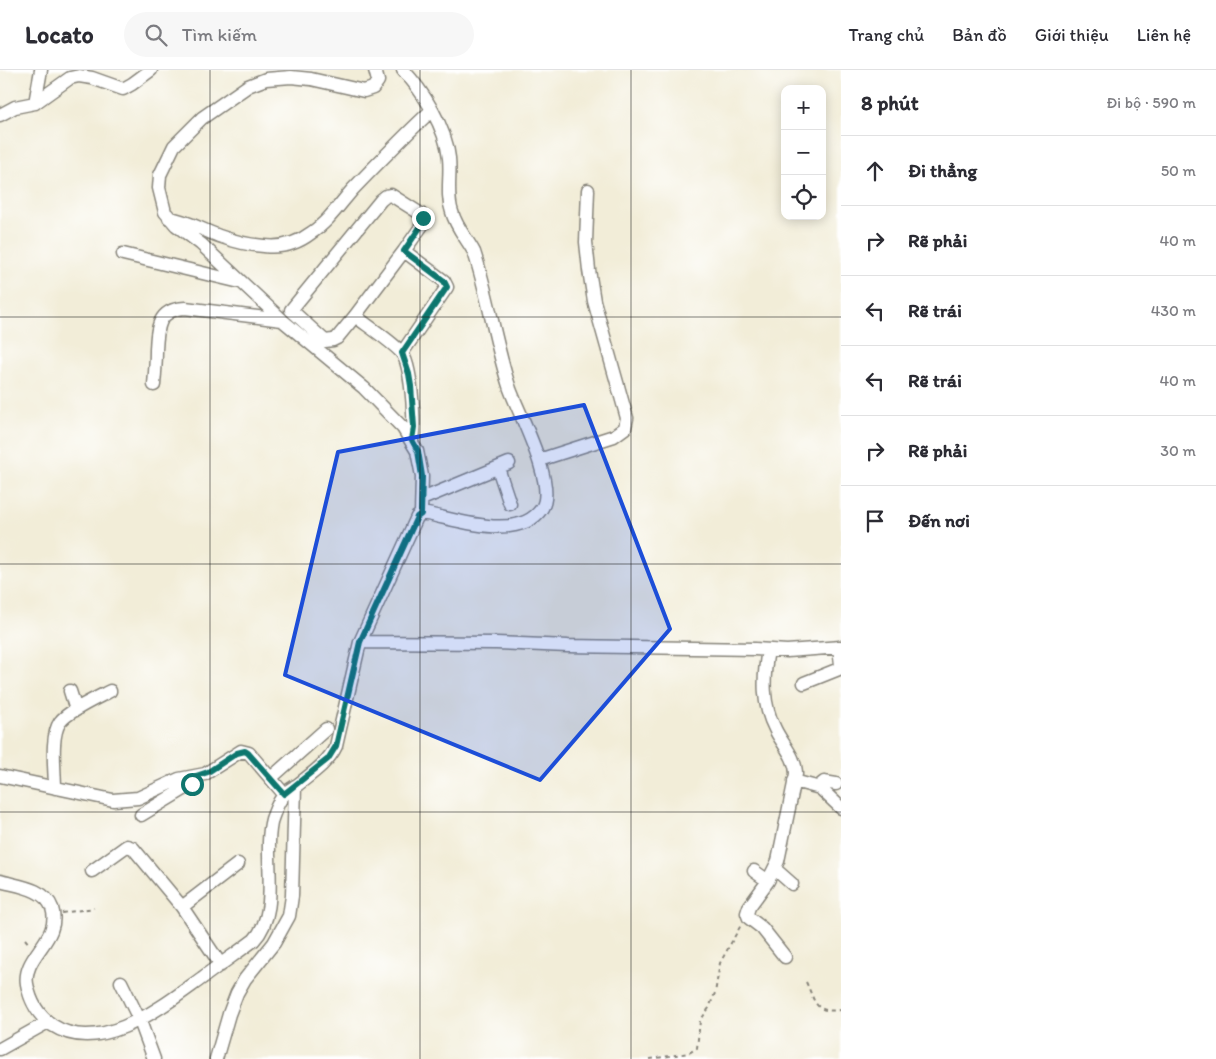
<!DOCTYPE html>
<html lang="vi">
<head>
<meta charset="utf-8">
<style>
  body { margin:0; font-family:Itim,sans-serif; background:#f7f7f7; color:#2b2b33 }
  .controls { position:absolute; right:15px; top:15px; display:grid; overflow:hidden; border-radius:10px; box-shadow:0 2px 12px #0003 }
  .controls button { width:45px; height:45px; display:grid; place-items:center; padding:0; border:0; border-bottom:1px solid #e1e1e2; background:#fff; color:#2b2b33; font:25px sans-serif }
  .stop { position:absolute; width:15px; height:15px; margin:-11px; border:4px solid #0f766e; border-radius:50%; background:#fff }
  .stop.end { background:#0f766e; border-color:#fff; box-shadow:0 1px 5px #0008 }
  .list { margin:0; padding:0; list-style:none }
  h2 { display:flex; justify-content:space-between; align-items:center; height:65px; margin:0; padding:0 20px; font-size:21px }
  h2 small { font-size:16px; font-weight:400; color:#7c7c81 }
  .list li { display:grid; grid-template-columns:32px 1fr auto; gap:15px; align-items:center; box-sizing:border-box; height:70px; padding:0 20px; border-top:1px solid #e1e1e2 }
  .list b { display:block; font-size:19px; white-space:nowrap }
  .list em { font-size:16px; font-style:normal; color:#7c7c81 }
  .icon { flex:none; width:28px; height:28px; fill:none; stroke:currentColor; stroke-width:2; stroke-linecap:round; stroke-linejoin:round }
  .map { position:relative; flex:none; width:841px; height:989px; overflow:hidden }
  header { display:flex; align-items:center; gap:30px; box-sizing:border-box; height:70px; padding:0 25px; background:#fff; border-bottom:1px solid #e1e1e2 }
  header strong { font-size:24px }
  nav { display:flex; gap:28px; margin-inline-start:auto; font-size:18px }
  .search { width:350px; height:45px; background:#f7f7f7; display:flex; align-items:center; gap:12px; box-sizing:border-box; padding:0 18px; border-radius:28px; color:#7c7c81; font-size:19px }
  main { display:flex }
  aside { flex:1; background:#fff }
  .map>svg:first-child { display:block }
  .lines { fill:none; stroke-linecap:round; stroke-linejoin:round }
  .minor-casing { stroke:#87847a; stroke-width:15 }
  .path { stroke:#87847a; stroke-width:2; stroke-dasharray:4 4; stroke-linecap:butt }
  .minor { stroke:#fff; stroke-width:12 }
  .route { stroke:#0f766e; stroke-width:6 }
  .marked { fill:#1d4ed8; fill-opacity:0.2; stroke:#1d4ed8; stroke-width:4; stroke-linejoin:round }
  .grid { fill:none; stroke:#1c1c1c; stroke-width:1; stroke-opacity:0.55 }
</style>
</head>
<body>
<header>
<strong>Locato</strong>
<div class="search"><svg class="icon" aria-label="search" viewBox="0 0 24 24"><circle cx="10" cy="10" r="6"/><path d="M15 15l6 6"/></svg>Tìm kiếm</div>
<nav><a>Trang chủ</a><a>Bản đồ</a><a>Giới thiệu</a><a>Liên hệ</a></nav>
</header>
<main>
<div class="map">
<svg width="841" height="989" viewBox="0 0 841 989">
  <rect width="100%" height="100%" fill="#fff"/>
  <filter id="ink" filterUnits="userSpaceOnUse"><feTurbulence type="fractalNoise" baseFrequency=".02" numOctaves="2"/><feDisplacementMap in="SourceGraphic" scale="10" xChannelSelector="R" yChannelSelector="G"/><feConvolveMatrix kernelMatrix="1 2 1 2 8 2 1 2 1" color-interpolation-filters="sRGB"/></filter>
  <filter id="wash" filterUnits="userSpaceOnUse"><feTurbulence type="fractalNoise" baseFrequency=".0096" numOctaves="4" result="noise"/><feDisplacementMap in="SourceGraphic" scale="20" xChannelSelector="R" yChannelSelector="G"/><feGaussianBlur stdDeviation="1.12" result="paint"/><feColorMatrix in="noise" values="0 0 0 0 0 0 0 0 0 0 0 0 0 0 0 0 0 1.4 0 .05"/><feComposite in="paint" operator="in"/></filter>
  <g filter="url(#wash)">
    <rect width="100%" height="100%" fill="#f2edd8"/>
  </g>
  <g filter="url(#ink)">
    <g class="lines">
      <!-- minor casing -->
      <g class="minor-casing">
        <path id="minor" d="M375,0L378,11L373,18L364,21L311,9L291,7L266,9L248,16L202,48L174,76L160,105L159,118L165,142L176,155L201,174L282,250L364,318L403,358L417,381L422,406L421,444
          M35,33L41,0
          M0,45L15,37L35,33L70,8L79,6L92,8L123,19L132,14L151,0
          M391,125L421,144L424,151L423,154L404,181L355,246L337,268L333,270L325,271L291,240L381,130L386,126Z
          M169,148C188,151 202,160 219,166C233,171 249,175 264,176C281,178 298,173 311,163C328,152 340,134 353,119C379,92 405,65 432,40
          M123,184L240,212
          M355,246C368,256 391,271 401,282C412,294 415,353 412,370
          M402,283L447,217L444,211L404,181
          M154,315C155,304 156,292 156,280C157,258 158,239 185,238L282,250
          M539,390L614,366L625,358L627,348L594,231L589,200L586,172L588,120
          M498,398L510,434
          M422,429L509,393
          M360,572L496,573L568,576L755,579L787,581L841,577
          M768,580C763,608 762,634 775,659C782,674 796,687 796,704L778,791L768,811L749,837L747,843L749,848L762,858L785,887
          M804,613L839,599L841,595L839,577
          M70,621L76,640
          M0,706L113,730L138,728L179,709L205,704L241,681L249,683L284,724
          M271,708L326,659
          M794,711L820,718L841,738
          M818,717L824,712L836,714
          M55,718C55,701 50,666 60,652C68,641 97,628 110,621
          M141,745L189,716L197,707
          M775,799L792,814
          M92,801L124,778L127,776L133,778L182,837L221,895
          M754,801L768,811
          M0,811C17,816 45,818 52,838C62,869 22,886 27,914C30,931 39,946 52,955C101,987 164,935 202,908C219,895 237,883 254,870C282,840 262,786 272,749C275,741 278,731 284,725C287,721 292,718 296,716C311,704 328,693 336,676L360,572L417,447L421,444H427C458,450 520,472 542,438C557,415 519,344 510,319C495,274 489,227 474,182C467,169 456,157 452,142C446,125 451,105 449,88C446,58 423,21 403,0
          M182,837L238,794
          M121,912L140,951L154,989
          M0,979L48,952
          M216,989L229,944L237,923L245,909L274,873L289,846L292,826L295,716"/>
      </g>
      <!-- path -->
      <path class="path" d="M62,843L94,838
        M25,869L30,875
        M806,912C816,933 814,943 841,940
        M650,989L689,983L697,978L700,951L709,938L715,923L720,893L741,855"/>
      <!-- minor -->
      <use href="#minor" class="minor"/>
    </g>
  </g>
  <g class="lines" filter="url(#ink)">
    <!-- route -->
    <path class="route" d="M192,714L196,706L208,702L237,683L245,681L248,683L284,724L328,689L336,676L360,572L417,447L421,444L422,406L418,381L412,370L414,357L411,316L409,304L402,283L447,217L444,211L404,181L421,156L423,148"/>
  </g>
  <!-- marked area -->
  <path class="marked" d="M584,335L670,559L540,710L285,605L338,382Z"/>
  <!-- grid -->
  <path class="grid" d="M210,0V989M420,0V989M631,0V989M0,247H841M0,494H841M0,742H841"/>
</svg>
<div class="controls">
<button>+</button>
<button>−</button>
<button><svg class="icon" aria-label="locate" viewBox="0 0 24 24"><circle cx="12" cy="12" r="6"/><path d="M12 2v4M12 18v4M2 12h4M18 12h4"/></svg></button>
</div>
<div class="stop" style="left:192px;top:714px"></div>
<div class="stop end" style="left:423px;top:148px"></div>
</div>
<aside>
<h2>8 phút<small>Đi bộ · 590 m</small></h2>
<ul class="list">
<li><svg class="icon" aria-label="ahead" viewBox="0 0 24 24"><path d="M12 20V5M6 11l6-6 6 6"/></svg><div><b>Đi thẳng</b></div><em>50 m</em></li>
<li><svg class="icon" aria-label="right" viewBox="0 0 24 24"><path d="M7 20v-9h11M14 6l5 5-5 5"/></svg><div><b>Rẽ phải</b></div><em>40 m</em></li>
<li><svg class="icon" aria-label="left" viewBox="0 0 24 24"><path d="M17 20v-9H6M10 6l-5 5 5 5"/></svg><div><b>Rẽ trái</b></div><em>430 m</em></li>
<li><svg class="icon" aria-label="left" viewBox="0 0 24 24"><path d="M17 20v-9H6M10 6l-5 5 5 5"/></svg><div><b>Rẽ trái</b></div><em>40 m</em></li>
<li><svg class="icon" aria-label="right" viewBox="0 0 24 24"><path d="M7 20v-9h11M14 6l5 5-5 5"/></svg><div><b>Rẽ phải</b></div><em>30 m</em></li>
<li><svg class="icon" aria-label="arrive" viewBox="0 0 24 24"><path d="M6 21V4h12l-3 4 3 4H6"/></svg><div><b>Đến nơi</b></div></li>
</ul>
</aside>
</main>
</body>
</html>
